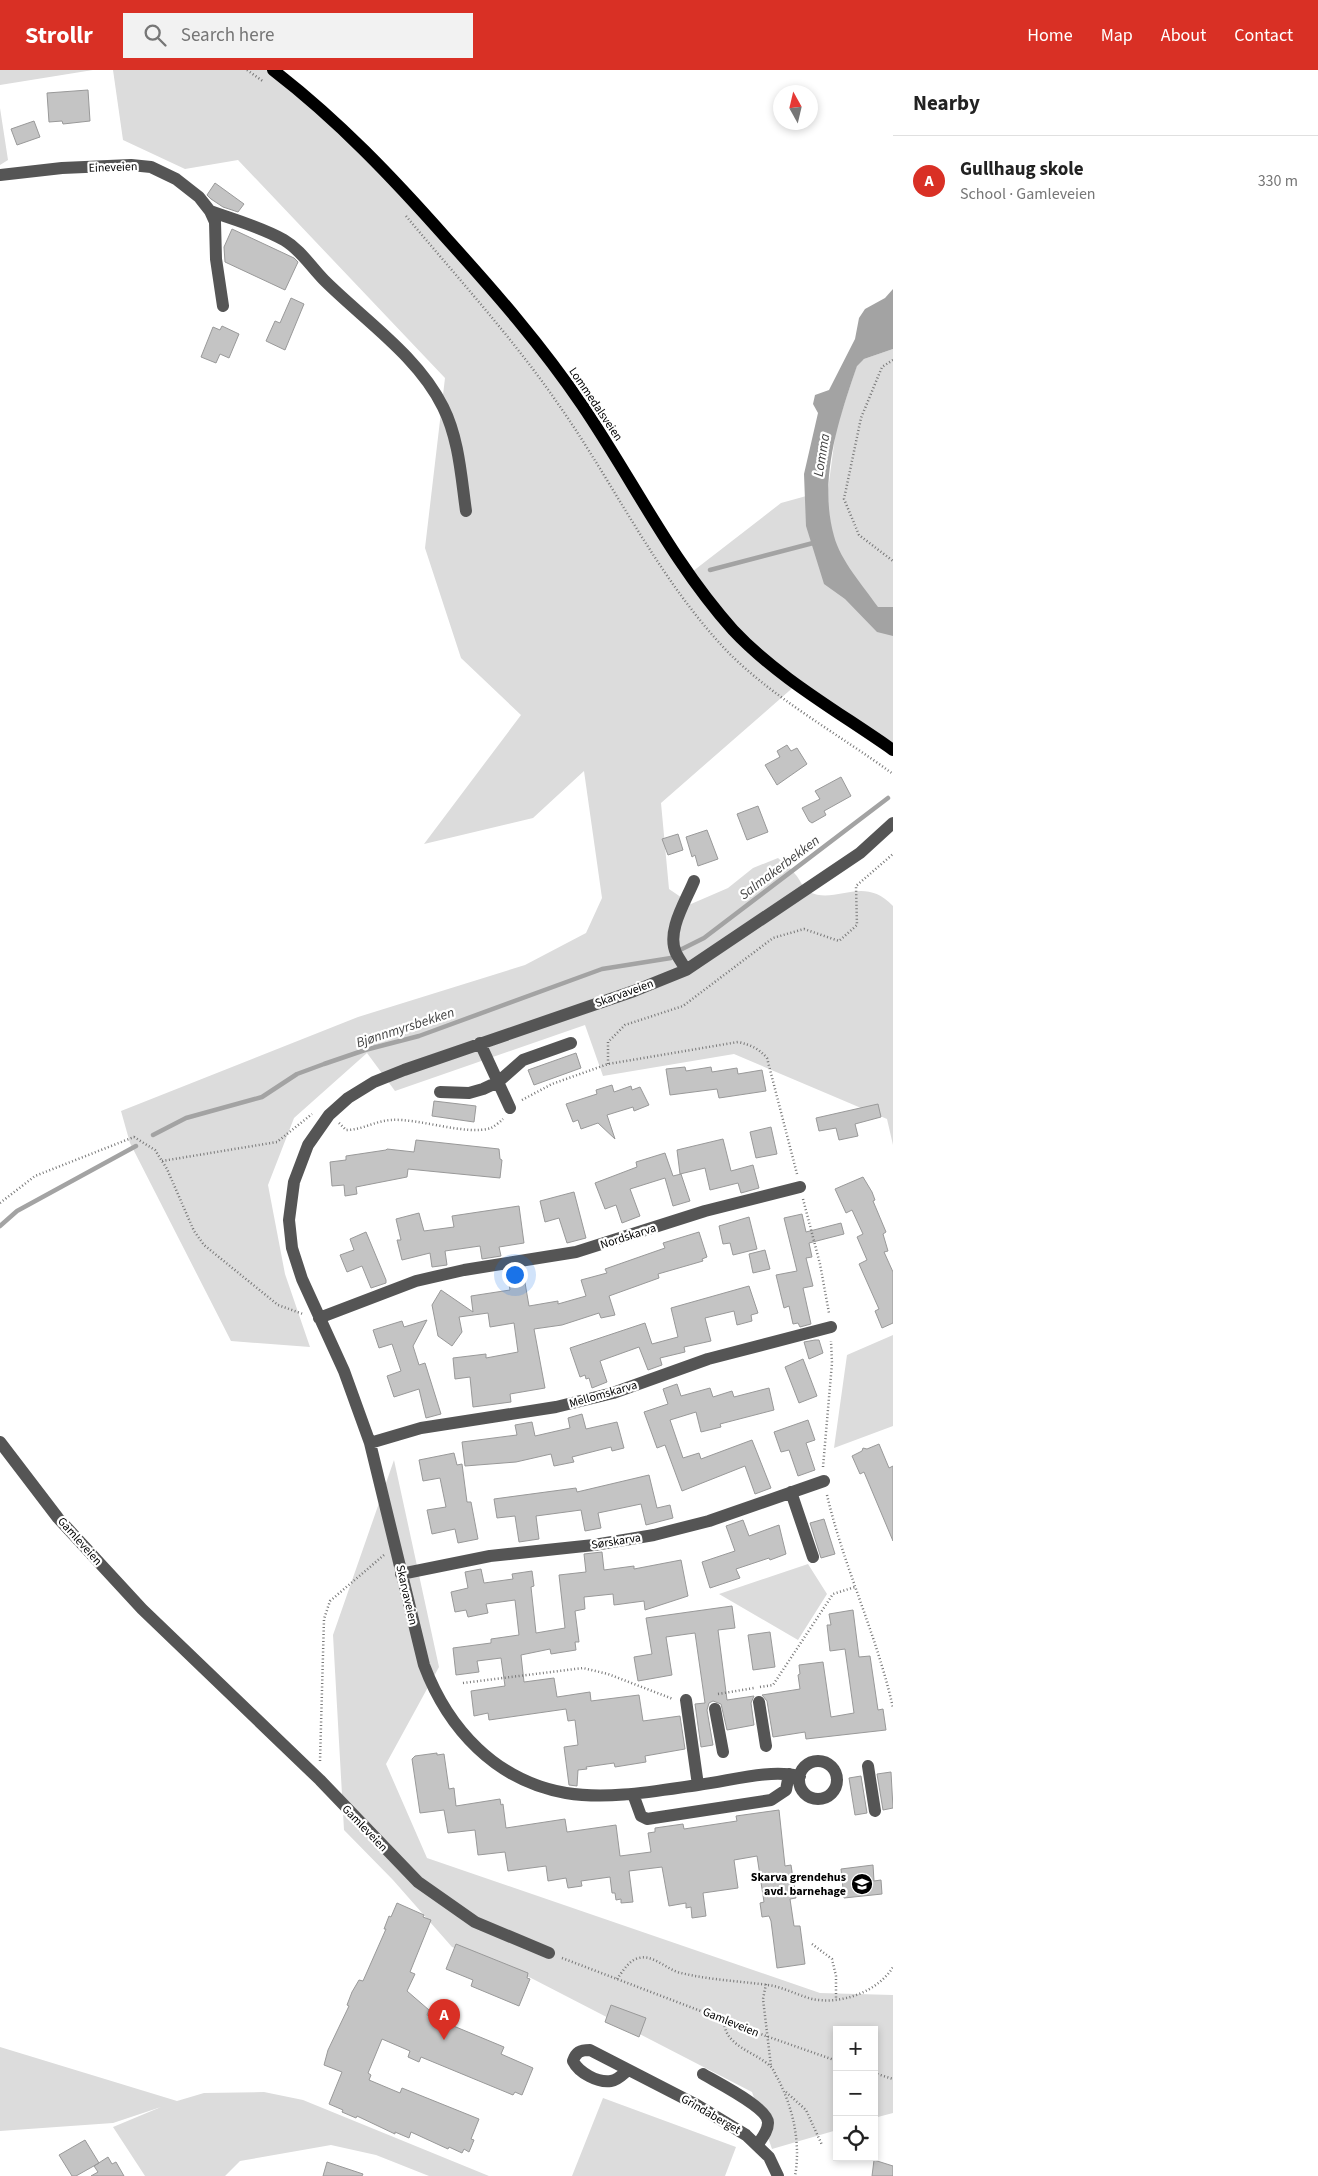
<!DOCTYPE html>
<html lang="en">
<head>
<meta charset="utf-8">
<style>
  body { margin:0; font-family:"Source Sans 3",sans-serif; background:#f2f2f2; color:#222 }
  .controls { position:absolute; right:15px; bottom:15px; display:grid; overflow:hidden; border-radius:0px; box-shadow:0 2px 8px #0003 }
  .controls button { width:45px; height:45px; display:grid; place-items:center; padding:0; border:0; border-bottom:1px solid #e0e0e0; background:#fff; color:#222; font:25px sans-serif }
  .compass { position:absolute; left:773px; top:15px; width:45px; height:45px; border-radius:50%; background:#fff; box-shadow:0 2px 8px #0003; rotate:352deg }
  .you { position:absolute; left:514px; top:1204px; width:18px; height:18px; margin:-12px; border:4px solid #fff; border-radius:50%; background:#1a73e8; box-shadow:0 0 0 8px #1a73e833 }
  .badge { display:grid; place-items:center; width:32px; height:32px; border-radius:50%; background:#d93025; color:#fff; font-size:16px; font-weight:700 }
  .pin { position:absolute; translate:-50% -41px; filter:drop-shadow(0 1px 2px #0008) }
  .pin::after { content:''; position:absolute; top:26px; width:18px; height:15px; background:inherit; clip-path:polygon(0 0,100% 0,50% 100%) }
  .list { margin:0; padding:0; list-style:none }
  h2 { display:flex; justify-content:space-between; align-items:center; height:65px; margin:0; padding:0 20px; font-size:21px }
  h2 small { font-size:16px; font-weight:400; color:#767676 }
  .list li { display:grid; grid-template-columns:32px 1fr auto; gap:15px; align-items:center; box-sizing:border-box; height:90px; padding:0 20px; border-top:1px solid #e0e0e0 }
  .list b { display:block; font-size:19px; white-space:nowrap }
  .list p { margin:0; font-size:16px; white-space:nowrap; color:#767676 }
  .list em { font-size:16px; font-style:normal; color:#767676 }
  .icon { flex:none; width:28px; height:28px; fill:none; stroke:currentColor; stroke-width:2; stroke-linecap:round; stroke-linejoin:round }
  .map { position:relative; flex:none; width:893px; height:2106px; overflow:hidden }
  header { display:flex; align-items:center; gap:30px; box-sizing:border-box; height:70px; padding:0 25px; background:#d93025; color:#fff }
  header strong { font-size:24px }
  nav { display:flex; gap:28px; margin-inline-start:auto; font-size:18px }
  .search { width:350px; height:45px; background:#f2f2f2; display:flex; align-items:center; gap:12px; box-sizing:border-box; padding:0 18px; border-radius:0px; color:#767676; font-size:19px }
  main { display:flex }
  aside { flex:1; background:#fff }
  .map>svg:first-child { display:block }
  .green { fill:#dcdcdc }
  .water { fill:#a3a3a3 }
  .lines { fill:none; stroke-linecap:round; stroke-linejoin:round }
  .stream { stroke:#a3a3a3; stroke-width:4.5 }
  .building { fill:#c4c4c4; stroke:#999 }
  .path { stroke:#777; stroke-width:2.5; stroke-dasharray:1 2.5; stroke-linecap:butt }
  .minor { stroke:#555; stroke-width:12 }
  .major { stroke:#000; stroke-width:12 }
  .labels { text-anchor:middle; stroke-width:4.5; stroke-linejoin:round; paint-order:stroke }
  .street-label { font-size:12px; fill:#000; stroke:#fff }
  .poi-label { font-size:12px; font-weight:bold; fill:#000; stroke:#fff; text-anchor:end }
  .water-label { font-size:14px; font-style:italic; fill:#444; stroke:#fff }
</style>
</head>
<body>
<header>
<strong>Strollr</strong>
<div class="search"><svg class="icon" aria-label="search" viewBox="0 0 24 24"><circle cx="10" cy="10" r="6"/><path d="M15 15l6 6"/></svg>Search here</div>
<nav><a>Home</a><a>Map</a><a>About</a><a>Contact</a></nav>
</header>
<main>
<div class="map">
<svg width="893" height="2106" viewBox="0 0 893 2106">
  <rect width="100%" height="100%" fill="#fff"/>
  <!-- green -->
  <path class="green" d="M0,0H93L0,15Z
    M113,0H273L355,70L559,302L688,505L781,433L828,420L836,359L857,295L864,289L893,279V680L797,614L661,733L669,819L691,834L728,818L753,798L778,788C784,793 791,798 795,804C800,809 803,819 809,822C837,835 863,804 893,836V1075L887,1049L734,984L603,1006L585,955L395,1021L367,983L294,1048L268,1115L285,1204L310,1277L231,1271L130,1073L121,1041L358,947L525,895L586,863L602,828L584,701L533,748L424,774L521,645L461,588L425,478L445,308L238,90L185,99L123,70Z
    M0,38L8,90L0,95Z
    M893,1265V1356L834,1378L847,1285Z
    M394,1390L439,1597L386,1694L427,1788L820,1923L893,1925V2043L874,2048V1960H837V2060L772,2079L752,2022L531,1908L452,1877L393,1810L344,1760L333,1565Z
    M808,1494L827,1524L798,1570L719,1524Z
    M0,1977L177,2031L204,2023L264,2022L303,2030L489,2106H429L376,2085L331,2075L240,2091L225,2106H145L113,2057L161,2037L113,2053L0,2061Z
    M603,2028L736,2077L725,2106H572Z"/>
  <!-- water -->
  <path class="water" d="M893,219V279L864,289L857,296C839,349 818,409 834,466C840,490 864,517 878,537H893V566L877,562L845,529L824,514L806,456L804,404L818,343L813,334L815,325L829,320L855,269L859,248L865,239L885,228Z"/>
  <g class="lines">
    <!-- stream -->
    <path class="stream" d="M710,500L817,472
      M682,879L704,868L888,728
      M153,1065L186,1048L262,1027L297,1004L324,994L365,980L419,966L602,899L671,888
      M0,1156L17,1141L136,1076"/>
  </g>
  <!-- building -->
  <path class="building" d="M88,20L90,51L63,54L62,51L49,52L47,23Z
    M34,51L40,67L17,75L11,59Z
    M215,113L244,134L238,142L223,137L211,129L207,125Z
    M232,159L294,188L298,192L285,220L225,192L224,177Z
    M291,228L304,234L285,280L266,271L275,251L280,253Z
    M222,256L239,264L229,288L220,284L216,293L201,287L213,257L220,260Z
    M787,675L791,681L797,678L807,694L777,715L765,695L780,687L777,681Z
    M841,707L851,726L824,741L826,745L812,753L809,751L802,738L820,729L815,721Z
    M758,736L768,762L747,770L737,744Z
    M707,760L718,789L698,796L695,785L692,787L686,767Z
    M678,764L683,780L668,785L662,769Z
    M576,983L581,998L534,1015L528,1000Z
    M685,997L686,1001L711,997L712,1002L737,998L738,1004L762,1000L766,1021L719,1028L717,1019L670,1025L666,999Z
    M612,1015L614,1022L631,1016L632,1020L640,1017L649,1035L634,1041L633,1037L607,1045L615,1069L598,1053L581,1059L578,1050L573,1052L566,1034L597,1024L596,1020Z
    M434,1031L476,1036L474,1052L432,1046Z
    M878,1034L881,1047L855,1054L858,1066L839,1070L836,1058L819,1061L816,1048Z
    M771,1057L777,1084L756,1088L750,1062Z
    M723,1069L731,1101L753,1095L759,1118L741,1123L738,1113L710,1120L705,1098L680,1104L677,1080Z
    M416,1070L499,1079L500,1089L502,1090L500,1108L408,1099L407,1107L356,1117L357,1124L345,1126L344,1115L332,1116L330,1092L346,1090V1086L386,1080L387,1079L414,1082Z
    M665,1083L673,1106L681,1104L690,1131L673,1136L665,1108L630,1119L640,1146L622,1153L616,1135L605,1139L595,1113L637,1097L636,1092Z
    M863,1107L872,1122L875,1130L873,1131L886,1162L883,1164L888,1181L884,1182L893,1202V1253L882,1258L875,1241L879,1239L859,1194L867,1190L857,1167L863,1164L852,1140L846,1143L835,1119Z
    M574,1122L586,1168L567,1173L559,1148L545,1152L540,1131Z
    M519,1136L524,1173L499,1177L501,1186L482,1189L480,1176L445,1181L447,1195L432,1197L430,1183L402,1190L397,1170H401L396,1149L419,1143L424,1161L454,1157L452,1146Z
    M802,1144L806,1162L841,1153L844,1164L809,1173L812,1187L806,1188L813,1216L803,1218L811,1254L800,1257L798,1253L793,1254L789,1236L784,1238L776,1205L797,1201L784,1148Z
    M749,1147L757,1179L733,1185L730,1173L723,1174L719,1156Z
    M366,1162L386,1210V1213L371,1218L362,1196L347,1202L340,1185L354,1180L350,1169Z
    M699,1162L707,1187L702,1189L703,1191L658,1204L659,1208L609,1226L615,1245L601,1248L599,1243L562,1255L534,1259L545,1318L510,1324L511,1332L473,1337L470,1307L455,1309L453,1288L486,1284V1288L518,1282L514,1253L490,1257L488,1243L459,1247L462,1262L452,1276L438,1266L432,1235L441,1220L473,1242L471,1226L510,1220L507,1204L523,1201L529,1236L558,1231V1234L586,1226L581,1210L607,1203L605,1199L665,1178L663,1173Z
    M765,1180L770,1199L753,1203L749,1184Z
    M749,1216L758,1243L751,1245L752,1251L737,1255L734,1241L705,1248L711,1271L684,1277L685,1282L660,1288L662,1295L648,1300L639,1277L600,1291L607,1312L592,1318L589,1308L586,1309L585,1305L580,1307L570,1278L645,1253L652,1274L678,1267L671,1238Z
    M427,1250L413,1276L419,1295L425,1293L441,1344L426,1348L419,1319L394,1327L387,1306L401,1301L392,1274L379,1278L373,1260L402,1251L404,1257Z
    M815,1270H819L823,1283L809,1289L804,1272Z
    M803,1289L817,1326L799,1333L785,1297Z
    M677,1314L681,1326L710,1318L713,1327L732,1321L734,1327L769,1318L774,1340L720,1354L721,1357L701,1362L696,1342L670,1350L683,1388L699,1383L701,1389L752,1370L771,1418L755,1424L745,1396L682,1421L665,1375L657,1378L644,1342L668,1334L663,1319Z
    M582,1344L586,1359L617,1352L624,1378L612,1381L611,1377L572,1387L574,1392L554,1396L551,1384L516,1392L465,1396L462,1372L517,1365L515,1355L532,1352L535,1366L570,1358L568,1348Z
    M808,1350L815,1370L806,1373L815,1400L798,1406L789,1380L781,1382L774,1362Z
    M879,1374L889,1398L893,1396V1471L864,1402L860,1404L852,1386L862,1381L863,1378L867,1379Z
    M454,1383L457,1395L462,1394L467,1432H471L478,1469L458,1473L455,1459L432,1464L427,1440L446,1437L440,1408L423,1411L419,1390Z
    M649,1405L657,1438L670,1435L673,1448L646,1455L641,1434L598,1443L601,1458L585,1461L581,1440L536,1446L539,1469L519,1472L515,1446L497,1448L494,1429L576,1418L577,1422Z
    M824,1449L835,1484L821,1488L810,1453Z
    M743,1450L749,1466L779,1455L786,1484L770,1490L769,1488L736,1499L740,1508L710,1518L702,1492L735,1481L726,1456Z
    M602,1482L604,1500L634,1496V1499L681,1490L688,1526L645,1540L644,1531L614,1535L613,1524L584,1527L585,1539L575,1541L579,1572H575L576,1580L551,1584L550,1579L521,1585L524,1612L554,1608L557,1627L590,1622L591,1631L639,1625L643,1651L680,1646L685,1679L645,1686L646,1692L615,1697L614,1693L586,1697L587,1699L578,1700L577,1716L569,1715L564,1677L578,1675L575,1650L568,1651L566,1639L489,1650L488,1643L474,1646L471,1621L505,1616L501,1588L477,1591L479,1602L456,1605L453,1578L491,1573V1569L519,1565L515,1530L486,1534L488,1543L468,1547L466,1540L455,1542L451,1522L468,1518L465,1502L481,1499L484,1513L513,1509L512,1504L532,1501L534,1516L531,1517L536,1563L565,1558L559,1505L586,1502L584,1484Z
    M732,1536L735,1558L718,1560L727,1630L754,1626L751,1633L754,1655L727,1660L721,1634L713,1631L709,1633L707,1640L713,1675L701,1677L695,1634L705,1633L695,1563L666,1567L672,1605L638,1611L634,1587L652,1584L646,1548Z
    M853,1540L859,1587L870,1586L878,1640L883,1639L886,1660L806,1669L805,1662L773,1667L767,1631L762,1625L800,1619L798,1605L800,1604L799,1595L823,1592L831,1647L854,1643L845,1579L830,1581L827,1555H831L829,1544Z
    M770,1562L775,1597L753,1600L748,1565Z
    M437,1683V1685L444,1684L449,1719L454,1718L456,1736L500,1729L501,1735L503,1734L506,1758L565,1749L567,1762L616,1755L620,1786L651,1782L648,1763L655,1762V1758L683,1754L684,1759L737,1751L736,1746L779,1740L785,1796L791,1795L796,1828L790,1829L794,1856H800L805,1894L777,1898L771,1851L769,1846L762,1847L760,1833L764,1832L757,1786L734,1790L738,1818L703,1823L706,1846L692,1848L691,1837L686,1838V1833L669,1836L662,1797L629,1801L633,1832L621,1833V1829L616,1830L615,1823H612L610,1807L581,1811L582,1816L568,1818L566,1808L548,1811L546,1796L508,1801L505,1782L478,1785L475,1760L448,1763L444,1740L420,1743L412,1689L415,1686Z
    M891,1702L893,1738L883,1740L877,1704Z
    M861,1706L867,1743L855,1745L849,1708Z
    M873,1795L874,1811L881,1810L882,1824L844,1828L841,1799Z
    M397,1833L424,1845L423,1847L431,1850L410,1902L415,1904L407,1921L429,1940L427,1945L504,1977L501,1984L533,1998L522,2025L515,2022L513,2025L421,1987L419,1992L408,1987L410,1981L382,1969L368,2003L371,2005L369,2010L400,2023L402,2018L479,2049L471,2069L474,2070L469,2082L464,2079L462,2083L449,2077L448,2079L411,2062L409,2068L395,2062V2064L357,2046L356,2048L342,2042L343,2040L329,2034L342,2002L324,1995L328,1980L349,1936L347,1935L352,1922L359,1910L363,1911L386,1859H384L389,1846L391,1847Z
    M456,1874L528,1903L527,1908L530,1909L519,1936L471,1916L473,1910L446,1899Z
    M611,1935L646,1948L639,1967L605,1952Z
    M85,2070L99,2093L76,2106H72L59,2085Z
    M108,2087L112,2094L116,2092L124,2106H91L98,2102L94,2096Z
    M874,2090L893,2096V2106H872Z
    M327,2092L363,2104L362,2106H323Z"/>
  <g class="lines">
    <!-- path -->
    <path class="path" d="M247,0L264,12
      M406,146C456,206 509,264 554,328C613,411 656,506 726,580C771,627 840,665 893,704
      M893,290L882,297L861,348L844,429L859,465L893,491
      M608,994V972L625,955L683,936L773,868L804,859L839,871L857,855L856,816L893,784
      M522,1030L552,1014L608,994L738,972C751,975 758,978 767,988L797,1104
      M339,1053L346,1060C362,1060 375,1051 391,1050C419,1048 467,1066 491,1058C495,1056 500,1052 503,1049
      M162,1091L277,1072L312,1044
      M803,1129L820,1194L829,1243
      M0,1133L35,1106L134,1067L155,1080L167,1099L194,1161L204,1175L278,1235L303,1244
      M823,1397L832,1293L831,1271
      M827,1425C844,1498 877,1565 893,1638
      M463,1613L583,1598L608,1604L673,1629
      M760,1617L773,1615L833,1524L855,1517
      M718,1624L754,1618
      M320,1691L324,1549L330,1531L384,1485
      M812,1874L832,1889L836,1906V1930
      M562,1888L766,1966L837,1991
      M617,1909C623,1901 629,1890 639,1888C653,1884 667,1900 681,1903C710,1910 739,1911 768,1915C783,1917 797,1925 812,1929C840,1935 878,1922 893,1897
      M766,1914L763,1929L771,1996
      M724,1949C723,1976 754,1981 770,1996C774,1999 775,2005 778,2009C793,2038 801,2073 795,2106
      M874,2003L893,2009
      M786,2022L806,2040L822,2075"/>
    <!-- minor -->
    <path class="minor" d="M0,105L62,98L131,95L151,97L176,109L199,127L210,141L215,152L216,189L223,236
      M210,141C235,150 261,157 284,170C301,180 311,197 324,210C364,250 418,286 443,337C459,369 461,406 466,441
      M686,900C683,894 679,889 676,883C666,861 686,831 694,811
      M480,973L510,1038
      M440,1022L469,1023L483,1019L498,1012L523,990L571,973
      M319,1248L416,1211L464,1200L576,1182L705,1141L800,1117
      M0,1372L58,1448L142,1539L320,1710L418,1812L475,1852L549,1883
      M370,1373L421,1358L556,1337L613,1323L708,1289L831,1257
      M791,1422L813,1487
      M401,1504L490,1486L594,1475L654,1465L709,1451L824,1411
      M686,1630L698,1715
      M759,1632L766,1676
      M715,1639L723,1682
      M799 1710a19 19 0 1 1 38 0a19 19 0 1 1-38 0Z
      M868,1696L875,1741
      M800,1706C767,1699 731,1711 698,1715C656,1721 609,1730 566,1723C496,1711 448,1659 424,1595L370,1373L344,1301L302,1209L292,1178L289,1150L294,1112L308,1075L329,1045L348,1028L374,1012L404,1000L634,921L686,900L860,783L893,753
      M633,1724L641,1746L647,1749L771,1730L786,1720L789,1704
      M628,2000C623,2004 618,2010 611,2011C598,2013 579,2003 573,1991C576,1982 580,1980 590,1980L695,2034L746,2065L769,2087L778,2106
      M703,2004C716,2012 769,2038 768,2053C768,2061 762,2068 758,2074"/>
    <!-- major -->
    <path class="major" d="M273,0C338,50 393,108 447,169C495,222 542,276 582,335C633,410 672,492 733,560C778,608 839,642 893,680"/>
  </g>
  <!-- icons -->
  <defs>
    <g id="school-disc" transform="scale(1.125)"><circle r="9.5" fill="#000" stroke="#fff"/><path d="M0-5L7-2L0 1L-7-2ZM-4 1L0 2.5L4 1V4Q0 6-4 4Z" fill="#fff"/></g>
  </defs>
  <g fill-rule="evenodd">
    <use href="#school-disc" x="862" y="1814"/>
  </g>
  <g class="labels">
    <!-- street labels -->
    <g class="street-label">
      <text transform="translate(113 97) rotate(-2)" y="4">Eineveien</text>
      <text transform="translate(596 334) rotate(56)" y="4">Lommedalsveien</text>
      <text transform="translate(624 923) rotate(-20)" y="4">Skarvaveien</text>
      <text transform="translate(628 1166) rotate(-18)" y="4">Nordskarva</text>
      <text transform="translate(603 1324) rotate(-16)" y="4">Mellomskarva</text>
      <text transform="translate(80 1471) rotate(48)" y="4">Gamleveien</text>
      <text transform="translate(616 1471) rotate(-9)" y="4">Sørskarva</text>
      <text transform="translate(407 1525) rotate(77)" y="4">Skarvaveien</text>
      <text transform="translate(365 1758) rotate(46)" y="4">Gamleveien</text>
      <text transform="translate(731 1952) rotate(22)" y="4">Gamleveien</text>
      <text transform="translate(711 2044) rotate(30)" y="4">Grindaberget</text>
    </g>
    <!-- poi labels -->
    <g class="poi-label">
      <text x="846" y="1811">Skarva grendehus<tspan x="846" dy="14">avd. barnehage</tspan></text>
    </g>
    <!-- water labels -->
    <g class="water-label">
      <text transform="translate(821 385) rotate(-81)" y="5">Lomma</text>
      <text transform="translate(779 797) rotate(-37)" y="5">Salmakerbekken</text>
      <text transform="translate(405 957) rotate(-18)" y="5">Bjønnmyrsbekken</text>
    </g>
  </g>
</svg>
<div class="controls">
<button>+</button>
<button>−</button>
<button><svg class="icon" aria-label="locate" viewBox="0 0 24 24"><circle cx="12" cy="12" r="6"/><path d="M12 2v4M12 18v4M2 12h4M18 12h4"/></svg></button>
</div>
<svg class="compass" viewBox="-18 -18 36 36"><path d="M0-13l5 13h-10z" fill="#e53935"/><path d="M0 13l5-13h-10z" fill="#767676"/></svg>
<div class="you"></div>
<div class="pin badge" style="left:444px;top:1970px">A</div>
</div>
<aside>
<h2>Nearby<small></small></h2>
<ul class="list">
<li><span class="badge">A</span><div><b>Gullhaug skole</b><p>School · Gamleveien</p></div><em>330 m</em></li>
</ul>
</aside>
</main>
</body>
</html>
